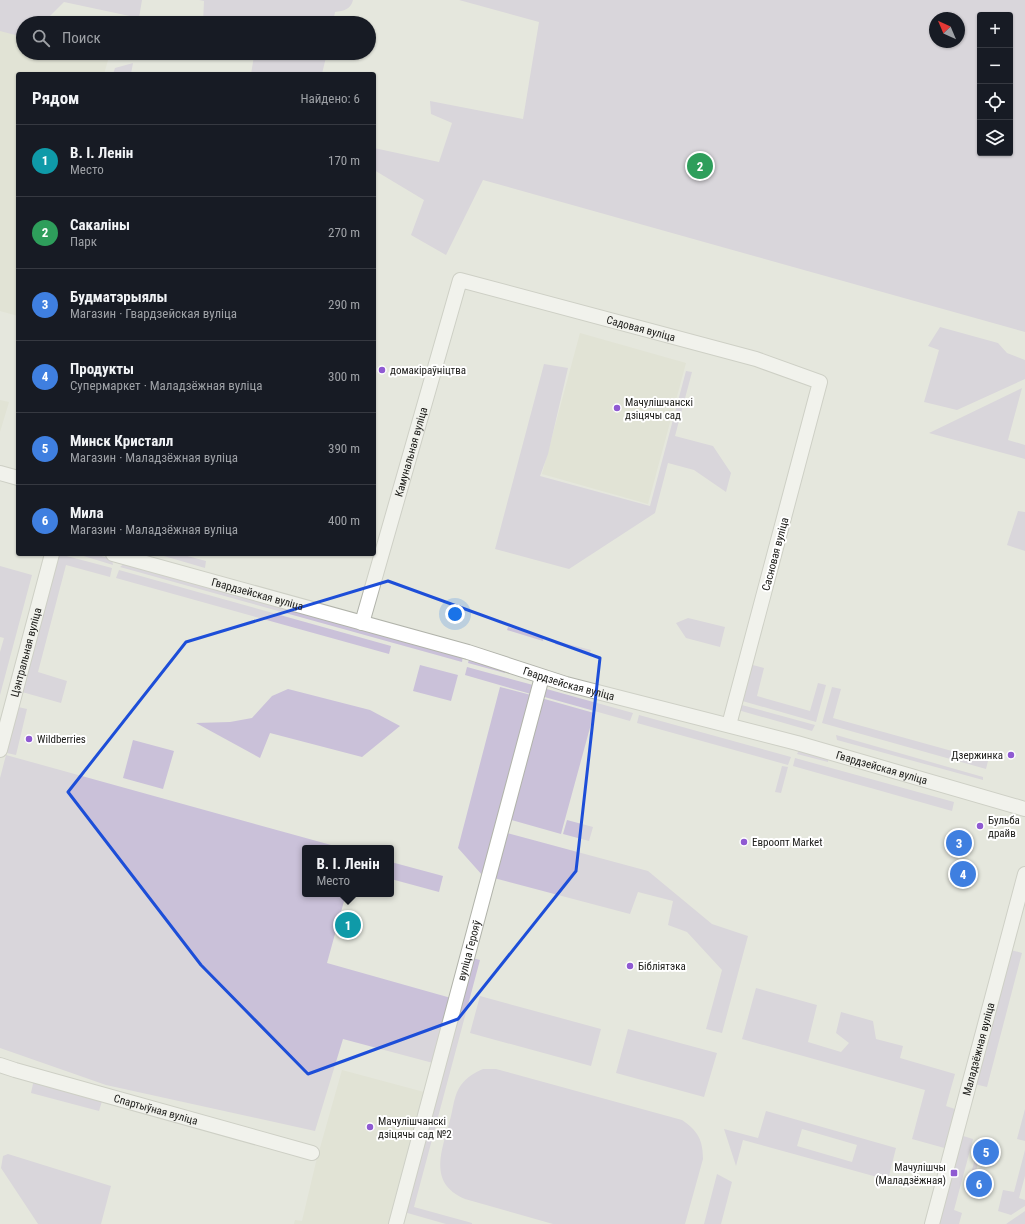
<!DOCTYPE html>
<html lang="ru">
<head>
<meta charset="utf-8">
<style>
  body { margin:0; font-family:"Roboto Condensed",sans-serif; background:#242831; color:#f1f3f6 }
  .controls { position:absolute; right:12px; top:12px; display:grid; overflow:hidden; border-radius:4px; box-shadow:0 1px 3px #0004 }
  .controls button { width:36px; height:36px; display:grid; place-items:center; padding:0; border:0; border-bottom:1px solid #363941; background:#171b24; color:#f1f3f6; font:20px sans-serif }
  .compass { position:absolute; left:929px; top:12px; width:36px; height:36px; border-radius:50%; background:#171b24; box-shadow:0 1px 3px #0004; rotate:316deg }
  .you { position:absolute; left:455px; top:614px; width:14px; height:14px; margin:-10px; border:3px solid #fff; border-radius:50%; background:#1a73e8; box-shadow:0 0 0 6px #1a73e833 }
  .badge { display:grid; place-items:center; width:26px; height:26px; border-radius:50%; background:#8f5ad2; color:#fff; font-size:13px; font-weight:700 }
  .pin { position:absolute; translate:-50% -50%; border:2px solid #fff; box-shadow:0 1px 4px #0006 }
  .popup { position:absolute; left:302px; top:845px; width:92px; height:52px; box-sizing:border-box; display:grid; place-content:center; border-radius:4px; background:#171b24; filter:drop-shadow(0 1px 3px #0005); font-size:13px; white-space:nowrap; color:#9ea1a6 }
  .popup b { font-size:15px; color:#f1f3f6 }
  .popup::after { content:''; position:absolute; left:50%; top:100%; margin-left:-8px; border:8px solid transparent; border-top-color:#171b24 }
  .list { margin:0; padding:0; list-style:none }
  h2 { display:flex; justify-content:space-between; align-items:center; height:52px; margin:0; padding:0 16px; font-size:17px }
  h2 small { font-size:13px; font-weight:400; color:#9ea1a6 }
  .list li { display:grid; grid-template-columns:26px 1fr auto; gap:12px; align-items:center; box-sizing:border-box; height:72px; padding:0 16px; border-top:1px solid #363941 }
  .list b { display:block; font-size:15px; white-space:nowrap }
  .list p { margin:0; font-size:13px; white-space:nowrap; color:#9ea1a6 }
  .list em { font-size:13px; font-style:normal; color:#9ea1a6 }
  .icon { flex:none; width:22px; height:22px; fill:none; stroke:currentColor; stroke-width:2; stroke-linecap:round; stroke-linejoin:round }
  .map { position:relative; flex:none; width:1025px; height:1224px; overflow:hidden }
  .search { position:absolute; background:#171b24; box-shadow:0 1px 3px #0004; left:16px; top:16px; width:360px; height:44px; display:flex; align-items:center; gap:10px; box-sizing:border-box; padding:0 14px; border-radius:22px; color:#9ea1a6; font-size:15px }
  .panel { position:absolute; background:#171b24; box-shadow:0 1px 3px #0004; left:16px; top:72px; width:360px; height:484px; border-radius:4px }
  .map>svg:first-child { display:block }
  .built { fill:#dbddcc }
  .green { fill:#cac1d9; fill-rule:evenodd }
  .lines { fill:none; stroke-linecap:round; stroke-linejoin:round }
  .minor-casing { stroke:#b1b3aa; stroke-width:16 }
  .minor { stroke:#fff; stroke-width:14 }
  .marked { fill:none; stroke:#1d4ed8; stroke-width:3; stroke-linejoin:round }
  .poi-dot { fill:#8f5ad2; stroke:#fff; stroke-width:1.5 }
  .labels { text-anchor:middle; stroke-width:4; stroke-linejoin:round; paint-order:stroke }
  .street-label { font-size:11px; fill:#20201d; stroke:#fff }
  .poi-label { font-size:11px; fill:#20201d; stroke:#fff; text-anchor:start }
</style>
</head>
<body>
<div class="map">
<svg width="1025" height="1224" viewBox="0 0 1025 1224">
  <rect width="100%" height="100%" fill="#e5e7dd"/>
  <!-- built -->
  <path class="built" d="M0,15L23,23V53H110L104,74H18V316L0,311Z
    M580,333L686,363L648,504L542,474Z
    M0,400L9,402L0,432Z
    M342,1070L424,1092L390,1224H294L295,1220L302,1221L316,1162Z"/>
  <!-- green -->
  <path class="green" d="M0,0H142L139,18L64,2L43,23H23V37L0,31Z
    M199,0H353C351,9 344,11 335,12L333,23H203L204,1Z
    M459,0H1025V332L483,180L446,255L411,235L424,200L374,170V148L439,162L452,123L431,114L430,101L523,119L539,22ZM980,15H1010V153H980ZM935,18H959V42H935Z
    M247,53H327L322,74H251L254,56Z
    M133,63L131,74H113L115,68Z
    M940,327L998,343L1007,353L1025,360V379L957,410L924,402L939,350L928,346Z
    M544,364L568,368L548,454L540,476L650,506L686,371L692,372L675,436L713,446L731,473L726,492L694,470L668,463L655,513L569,569L495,549Z
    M1022,388L1008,440L1025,445V459L929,433Z
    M1018,511L1025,512V551L1007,545Z
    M59,554L112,568L110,577L66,565L38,672L67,681L61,703L22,692Z
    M77,554H94L112,559L113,565Z
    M157,554H180L206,561L205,568Z
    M126,562L463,655L462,662L120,567Z
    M0,566L32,575L0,695V652L4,638L0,637Z
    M119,570L391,646L389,654L116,578Z
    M688,618L725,627L720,647L686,638L676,623Z
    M508,627L544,637L543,641L507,630Z
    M556,641L591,650L590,653L555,644Z
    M470,656L506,665L505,673L468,663Z
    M749,664L764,668L757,696L810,711L818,683L826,685L816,722L739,700Z
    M420,665L458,675L451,701L413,691Z
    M467,667L533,685L531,694L465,675Z
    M500,687L531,695L483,876L458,848Z
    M832,687L841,689L833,718L988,761L986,769L822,723Z
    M543,688L633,713L630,721L541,696Z
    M288,689L370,710L400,726L362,757L270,733L260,758L196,723L230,722L252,718L272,696Z
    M541,698L594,713L561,834L508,819Z
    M738,704L815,725L812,731L738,710Z
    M18,707L27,709L16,755L7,753Z
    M639,715L791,757L788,765L637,723Z
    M836,735L983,777V780L837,740Z
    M133,740L174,751L163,789L123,778Z
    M800,748L828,756V762L797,754Z
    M6,755L342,848H305V894H346L327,963L451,998L433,1063L343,1039L315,1131L106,1085L0,1048V778Z
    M795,758L954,802L952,811L793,766Z
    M782,766L788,767L781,793L775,792Z
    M567,820L593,827L589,841L563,834Z
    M507,833L648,871L712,924L748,936L722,1033L706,1029L722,970L687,932L668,925L673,901L638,892L630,914L494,878Z
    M391,862L443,876L439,892L391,879Z
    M1011,950L1022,953L987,1087L974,1084Z
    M472,958L480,960L414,1207L472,1223V1224H446L404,1212Z
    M756,988L817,1005L808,1042L841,1052L849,1043L836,1033L841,1012L873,1021L876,1039L903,1046L900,1058L955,1074L946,1106L958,1110L948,1149L912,1139L925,1090L742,1039Z
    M480,996L601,1029L591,1066L470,1033Z
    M628,1029L717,1053L704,1097L616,1073Z
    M483,1069H496L682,1120C698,1131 703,1140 703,1159L685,1224H553L465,1199C427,1183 442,1150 450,1120C453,1109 454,1094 461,1085C467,1077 474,1073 483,1069Z
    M34,1079L103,1098L99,1111L31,1093Z
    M1025,1109V1141L1017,1139Z
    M766,1111L896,1148L888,1180L743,1140L736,1166L724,1129L758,1138ZM802,1129L857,1145L852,1162L797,1146Z
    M960,1135L973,1139L954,1210L962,1213L959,1224H936Z
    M1025,1150V1176L1019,1198L1025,1200V1206L1011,1215L998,1211L1003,1190L1014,1192Z
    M8,1154L111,1186L101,1224H38L1,1168L3,1156Z
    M976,1155L980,1156L971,1189L967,1188Z
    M717,1174L732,1182L721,1224H704Z
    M1025,1211V1224H1006Z"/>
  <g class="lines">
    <!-- minor casing -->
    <g class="minor-casing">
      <g id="minor">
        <path d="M0,473L18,478"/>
        <path id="s1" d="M113,554L468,652L566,684L797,743L1025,809"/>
        <path id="s2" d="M362,623L460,280L756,359L820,382L729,725"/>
        <path id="s3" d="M0,750L52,554"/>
        <path id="s4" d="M0,1065L15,1070L312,1153"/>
        <path id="s5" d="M396,1224L542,677"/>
        <path id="s6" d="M932,1224L1025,874"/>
      </g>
    </g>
    <!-- minor -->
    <use href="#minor" class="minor"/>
  </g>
  <!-- marked area -->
  <path d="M0 0H1025V1224H0ZM388,581L600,658L576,871L458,1019L308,1074L201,965L68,792L186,642Z" fill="#e5e7dd" fill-opacity=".55" fill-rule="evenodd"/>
  <path class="marked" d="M388,581L600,658L576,871L458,1019L308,1074L201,965L68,792L186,642Z"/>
  <!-- markers -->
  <g class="poi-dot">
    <circle cx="382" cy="370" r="4"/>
    <circle cx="617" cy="408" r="4"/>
    <circle cx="29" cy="739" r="4"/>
    <circle cx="1011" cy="755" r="4"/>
    <circle cx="980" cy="826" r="4"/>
    <circle cx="744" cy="842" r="4"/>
    <circle cx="630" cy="966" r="4"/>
    <circle cx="370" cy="1127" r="4"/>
    <rect x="950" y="1169" width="8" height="8" rx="2"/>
  </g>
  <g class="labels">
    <!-- street labels -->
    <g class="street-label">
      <text dy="4" stroke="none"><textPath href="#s2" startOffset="544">Садовая вуліца</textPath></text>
      <text dy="4" stroke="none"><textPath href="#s2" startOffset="178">Камунальная вуліца</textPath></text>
      <text transform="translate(775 554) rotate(-75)" y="4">Сасновая вуліца</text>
      <text dy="4" stroke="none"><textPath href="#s1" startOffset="150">Гвардзейская вуліца</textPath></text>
      <text dy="4" stroke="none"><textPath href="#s3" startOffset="101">Цэнтральная вуліца</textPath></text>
      <text dy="4" stroke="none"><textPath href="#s1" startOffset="474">Гвардзейская вуліца</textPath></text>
      <text dy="4" stroke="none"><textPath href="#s1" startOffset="798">Гвардзейская вуліца</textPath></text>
      <text dy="4" stroke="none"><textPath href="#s5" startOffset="283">вуліца Герояў</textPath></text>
      <text dy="4" stroke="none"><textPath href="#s6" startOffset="181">Маладзёжная вуліца</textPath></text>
      <text dy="4" stroke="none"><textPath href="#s4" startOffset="162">Спартыўная вуліца</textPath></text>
    </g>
    <!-- poi labels -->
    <g class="poi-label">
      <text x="390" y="374">домакіраўніцтва</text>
      <text x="625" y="406">Мачулішчанскі<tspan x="625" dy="13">дзіцячы сад</tspan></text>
      <text x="37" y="743">Wildberries</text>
      <text x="1003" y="759" text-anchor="end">Дзержинка</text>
      <text x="988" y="824">Бульба<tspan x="988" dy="13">драйв</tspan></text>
      <text x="752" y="846">Евроопт Market</text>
      <text x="638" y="970">Бібліятэка</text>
      <text x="378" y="1125">Мачулішчанскі<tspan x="378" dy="13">дзіцячы сад №2</tspan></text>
      <text x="946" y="1171" text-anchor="end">Мачулішчы<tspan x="946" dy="13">(Маладзёжная)</tspan></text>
    </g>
  </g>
</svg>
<div class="controls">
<button>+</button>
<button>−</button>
<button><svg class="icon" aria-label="locate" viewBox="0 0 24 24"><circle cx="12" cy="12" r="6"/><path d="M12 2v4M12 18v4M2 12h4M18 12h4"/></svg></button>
<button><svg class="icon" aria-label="layers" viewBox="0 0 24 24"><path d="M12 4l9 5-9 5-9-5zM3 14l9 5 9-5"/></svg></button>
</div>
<svg class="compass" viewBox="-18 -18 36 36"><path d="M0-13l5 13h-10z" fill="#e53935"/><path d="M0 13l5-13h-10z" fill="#9ea1a6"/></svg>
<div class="you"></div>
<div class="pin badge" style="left:348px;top:925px;background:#0f9aa8">1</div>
<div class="popup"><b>В. І. Ленін</b>Место</div>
<div class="pin badge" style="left:700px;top:166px;background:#2e9e5b">2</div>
<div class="pin badge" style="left:959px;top:843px;background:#3f7fe0">3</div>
<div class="pin badge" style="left:963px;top:874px;background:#3f7fe0">4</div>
<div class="pin badge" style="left:986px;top:1152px;background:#3f7fe0">5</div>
<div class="pin badge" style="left:979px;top:1184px;background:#3f7fe0">6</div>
<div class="search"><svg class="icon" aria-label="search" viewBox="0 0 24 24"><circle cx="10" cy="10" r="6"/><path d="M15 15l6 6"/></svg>Поиск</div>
<section class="panel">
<h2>Рядом<small>Найдено: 6</small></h2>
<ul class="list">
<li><span class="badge" style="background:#0f9aa8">1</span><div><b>В. І. Ленін</b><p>Место</p></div><em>170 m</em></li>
<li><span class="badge" style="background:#2e9e5b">2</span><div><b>Сакаліны</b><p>Парк</p></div><em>270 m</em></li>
<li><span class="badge" style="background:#3f7fe0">3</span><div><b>Будматэрыялы</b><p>Магазин · Гвардзейская вуліца</p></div><em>290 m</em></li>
<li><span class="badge" style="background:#3f7fe0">4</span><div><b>Продукты</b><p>Супермаркет · Маладзёжная вуліца</p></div><em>300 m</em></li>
<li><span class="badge" style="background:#3f7fe0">5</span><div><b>Минск Кристалл</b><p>Магазин · Маладзёжная вуліца</p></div><em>390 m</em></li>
<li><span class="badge" style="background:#3f7fe0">6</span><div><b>Мила</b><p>Магазин · Маладзёжная вуліца</p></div><em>400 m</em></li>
</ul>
</section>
</div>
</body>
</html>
